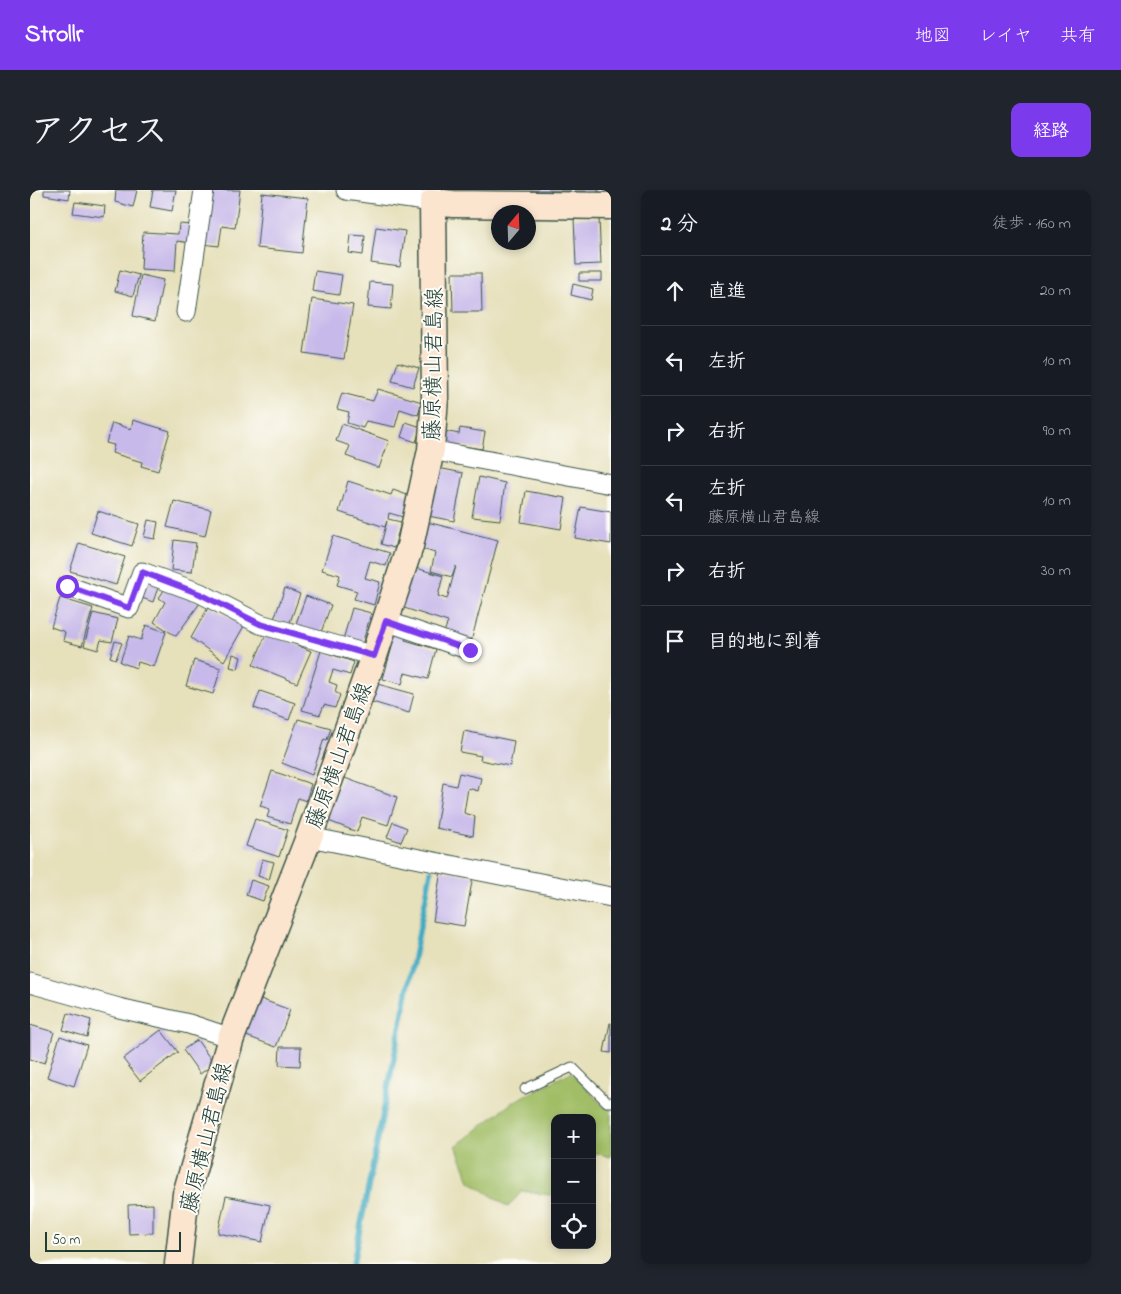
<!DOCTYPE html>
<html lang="ja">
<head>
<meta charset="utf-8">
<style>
  body { margin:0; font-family:"Indie Flower","Klee One",sans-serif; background:#20242c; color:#f1f3f6 }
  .controls { position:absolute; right:15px; bottom:15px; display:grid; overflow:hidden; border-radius:10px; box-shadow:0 2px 8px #0003 }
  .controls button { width:45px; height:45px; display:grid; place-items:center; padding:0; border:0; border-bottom:1px solid #363941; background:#171b24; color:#f1f3f6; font:25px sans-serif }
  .compass { position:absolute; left:461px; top:15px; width:45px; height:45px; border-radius:50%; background:#171b24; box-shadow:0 2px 8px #0003; rotate:19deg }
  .scale { position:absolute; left:15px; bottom:12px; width:136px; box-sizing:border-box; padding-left:5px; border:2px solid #1f3d34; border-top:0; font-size:14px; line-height:18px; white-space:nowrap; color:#1f3d34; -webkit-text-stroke:4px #fdfcf7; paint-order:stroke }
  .stop { position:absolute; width:15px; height:15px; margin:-11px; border:4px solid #7c3aed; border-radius:50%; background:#fff }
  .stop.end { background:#7c3aed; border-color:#fff; box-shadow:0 1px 5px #0008 }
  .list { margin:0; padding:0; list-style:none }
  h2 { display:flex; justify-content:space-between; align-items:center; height:65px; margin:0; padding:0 20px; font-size:21px }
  h2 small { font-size:16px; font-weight:400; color:#9ea1a6 }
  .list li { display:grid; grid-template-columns:32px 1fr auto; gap:15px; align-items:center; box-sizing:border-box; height:70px; padding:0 20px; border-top:1px solid #363941 }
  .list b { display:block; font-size:19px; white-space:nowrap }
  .list p { margin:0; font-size:16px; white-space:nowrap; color:#9ea1a6 }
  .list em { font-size:16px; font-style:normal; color:#9ea1a6 }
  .icon { flex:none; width:28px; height:28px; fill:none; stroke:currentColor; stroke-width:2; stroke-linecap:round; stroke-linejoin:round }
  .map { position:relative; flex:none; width:581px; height:1074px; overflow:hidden; border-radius:10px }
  header { display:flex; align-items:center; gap:30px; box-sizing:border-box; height:70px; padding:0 25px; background:#7c3aed; color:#fff }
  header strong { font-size:24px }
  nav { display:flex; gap:28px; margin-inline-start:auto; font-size:18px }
  .intro { display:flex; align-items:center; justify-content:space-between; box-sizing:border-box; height:120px; padding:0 30px }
  h1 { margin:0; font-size:35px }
  .button { padding:12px 22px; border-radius:10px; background:#7c3aed; color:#fff; font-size:18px; font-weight:700 }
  main { display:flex; gap:30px; padding:0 30px }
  aside { flex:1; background:#171b24; border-radius:10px; box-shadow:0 2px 8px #0003 }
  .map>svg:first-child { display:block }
  .green { fill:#a1be66; stroke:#607e4d }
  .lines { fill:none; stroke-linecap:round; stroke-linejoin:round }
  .stream { stroke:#42abc2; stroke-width:5.5 }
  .building { fill:#c7b9ea }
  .lane-casing { stroke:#3d5548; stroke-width:11 }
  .street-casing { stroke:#3d5548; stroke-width:21 }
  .secondary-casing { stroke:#3d5548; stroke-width:29 }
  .lane { stroke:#fff; stroke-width:9 }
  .street { stroke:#fff; stroke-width:19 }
  .secondary { stroke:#fbe5cf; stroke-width:26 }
  .route { stroke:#7c3aed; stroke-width:6 }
  .labels { text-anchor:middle; stroke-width:4; stroke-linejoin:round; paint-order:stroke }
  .street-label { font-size:22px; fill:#1f3d34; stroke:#fdfcf7 }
</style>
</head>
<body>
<header>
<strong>Strollr</strong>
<nav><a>地図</a><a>レイヤ</a><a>共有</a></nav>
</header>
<div class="intro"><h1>アクセス</h1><a class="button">経路</a></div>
<main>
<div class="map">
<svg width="581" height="1074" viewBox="0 0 581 1074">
  <rect width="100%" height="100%" fill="#fdfcf7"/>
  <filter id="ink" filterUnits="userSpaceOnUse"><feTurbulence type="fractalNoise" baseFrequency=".02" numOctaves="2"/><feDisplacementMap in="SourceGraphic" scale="10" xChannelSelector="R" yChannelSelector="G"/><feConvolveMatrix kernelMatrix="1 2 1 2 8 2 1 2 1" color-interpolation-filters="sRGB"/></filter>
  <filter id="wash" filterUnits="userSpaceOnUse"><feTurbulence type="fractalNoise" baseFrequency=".0096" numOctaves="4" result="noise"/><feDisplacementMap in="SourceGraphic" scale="20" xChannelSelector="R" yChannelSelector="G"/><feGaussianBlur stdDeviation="1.12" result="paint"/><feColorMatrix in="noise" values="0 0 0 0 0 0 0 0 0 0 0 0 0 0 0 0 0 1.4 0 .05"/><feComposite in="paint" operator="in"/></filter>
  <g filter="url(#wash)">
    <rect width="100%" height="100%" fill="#e6e0bb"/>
    <!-- green -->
    <path class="green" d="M541,882L574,917L581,918V967L562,962V928H525V1001L521,1005L492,1001L478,1017L440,991L426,956L483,912Z"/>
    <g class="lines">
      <!-- stream -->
      <path class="stream" d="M323,1074L401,682"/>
    </g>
    <g id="blocks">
      <!-- building -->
      <path class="building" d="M14,0H40L39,9L14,5Z
        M86,0H107L103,17L85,12Z
        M123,0H146L142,21L120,17Z
        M180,0H210L205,38L192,36L189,56L172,54Z
        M502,0H540V4H503Z
        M545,0H569V5H545Z
        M232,3L278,8L272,63L227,58Z
        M45,12L75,16L74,27L43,23Z
        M544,28H569L571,74L546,75Z
        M149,34L163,35L161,53L147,51L145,81L111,79L113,42L148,44Z
        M346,37L375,41L370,77L341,73Z
        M321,45L335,46L333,65L319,63Z
        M90,80L109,85L103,106L85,101Z
        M285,81L312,85L309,105L282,101Z
        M422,83H451L452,122H423Z
        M549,83H572V91H549Z
        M111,85L133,90L125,131L103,126Z
        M340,92L363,94L361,119L338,117Z
        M543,94L563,99L561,110L541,105Z
        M282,109L323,115L314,169L274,163Z
        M368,172L389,178L383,197L362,191Z
        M348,199L392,212L388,225L370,219L365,237L336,231L333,238L317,233L319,222L307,219L312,203L343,211Z
        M103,230L140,241L128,281L111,276L112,272L82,263L84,255L76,253L82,233L101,239Z
        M376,232L391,237L386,252L371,247Z
        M312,234L359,251L349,278L316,266L320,256L306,251Z
        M430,238L455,242L452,259L412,253L414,241L429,244Z
        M408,278L433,283L424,331L398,326Z
        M449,287L475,293L470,330L442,327Z
        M318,291L361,305L363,300L380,306L373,327L359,323L358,329L371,332L364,358L351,354L357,331L355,337L309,322Z
        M496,301L536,308L531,339L491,332Z
        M144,311L181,320L175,346L137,337Z
        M551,317L581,322V354L545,348Z
        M68,321L109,334L102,356L61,343Z
        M118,330L128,332L125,349L114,347Z
        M393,331L468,350L441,452L414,442L418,432L368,416L386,378L413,386L408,406L417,409L426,376L422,387L401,381L405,363L386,357Z
        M303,346L360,363L356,376L340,371L335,388L350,392L344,415L324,409L327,401L307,395L310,385L292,380Z
        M144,350L166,353L162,382L141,380Z
        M49,353L95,367L86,395L40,381Z
        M118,391L129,395L123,412L112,408Z
        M136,397L170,413L146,446L124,432L135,412L129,408Z
        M255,398L270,404L259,435L244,429Z
        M276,406L301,415L290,445L265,436Z
        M30,408L63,418L52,456L33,451L35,442L21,437Z
        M179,416L214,436L194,471L161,448Z
        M322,418L341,423L332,455L313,450Z
        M63,423L88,429L82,452L71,450L68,460L54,456Z
        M116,435L136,442L124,477L108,472L106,478L90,472L99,446L111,450Z
        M359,439L377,444L375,450L406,459L398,489L375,483L372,494L353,489L362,457L355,455Z
        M237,442L281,461L267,493L223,475Z
        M85,451L92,453L86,469L80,467Z
        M291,461L324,472L320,485L303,480L299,492L307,495L305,502L310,505L305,518L294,515L290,525L272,520Z
        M203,464L211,467L208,479L200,477Z
        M164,470L191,478L183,504L156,496Z
        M344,493L384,504L379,523L339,511Z
        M230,501L265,513L259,530L224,518Z
        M268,529L301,538L297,550L294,549L282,585L252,573Z
        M434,541L484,551L480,576L450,570L451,566L430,562Z
        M242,581L281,594L276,611L268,608L260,634L237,627L240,619L230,616Z
        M429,583L451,588L448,601L438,598L434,623L445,626L443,646L406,638L413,593L426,596Z
        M312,587L367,607L358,635L332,627L327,642L296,630Z
        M225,629L258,640L249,667L216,656Z
        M363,632L377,638L371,652L357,647Z
        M232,669L244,672L239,690L228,686Z
        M411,680L443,686L434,736L403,731Z
        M221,690L239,696L233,711L216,705Z
        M228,808L260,820L246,857L214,845Z
        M38,823L61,830L57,847L33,840Z
        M580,833H581V863L574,862Z
        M0,835L24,842L15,873L0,869Z
        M131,840L148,862L110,891L93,869Z
        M30,846L57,855L44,896L17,887Z
        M167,850L184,874L170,884L153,860Z
        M250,857H271L270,876L249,875Z
        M196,1006L240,1015L232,1052L188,1043Z
        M123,1014V1043L99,1044L98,1015Z"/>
    </g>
  </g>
  <g filter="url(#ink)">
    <use href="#blocks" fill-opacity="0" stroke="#3d5548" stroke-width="1"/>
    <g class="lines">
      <!-- lane casing -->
      <g class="lane-casing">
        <path id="lane" d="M495,899L542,877L577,912H581"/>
      </g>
      <!-- street casing -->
      <g class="street-casing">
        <path id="street" d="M316,0L403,12V0
          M156,122L174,0
          M401,260L581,294
          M37,396L99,418L112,382L170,403L230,434L344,466
          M356,431L440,460
          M279,647L581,707
          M0,793L89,818L159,834L201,848"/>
      </g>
      <!-- secondary casing -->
      <g class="secondary-casing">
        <path id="secondary" d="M148,1074L156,1004L201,848L279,647L344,466L380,356L401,260L405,208L403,12L423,14L581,16"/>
      </g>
      <!-- lane -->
      <use href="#lane" class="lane"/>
      <!-- street -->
      <use href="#street" class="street"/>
      <!-- secondary -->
      <use href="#secondary" class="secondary"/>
    </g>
  </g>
  <g class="lines" filter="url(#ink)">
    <!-- route -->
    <path class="route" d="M37,396L99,418L112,382L170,404L230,434L344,466L356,431L440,460"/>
  </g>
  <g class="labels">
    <!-- street labels -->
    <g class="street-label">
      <text transform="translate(402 174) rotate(-89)" y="8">藤原横山君島線</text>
      <text transform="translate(308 565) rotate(-70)" y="8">藤原横山君島線</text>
      <text transform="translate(175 947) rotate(-76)" y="8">藤原横山君島線</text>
    </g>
  </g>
</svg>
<div class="controls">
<button>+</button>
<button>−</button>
<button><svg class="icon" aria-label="locate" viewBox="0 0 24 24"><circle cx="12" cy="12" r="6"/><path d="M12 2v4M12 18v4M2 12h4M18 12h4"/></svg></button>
</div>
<svg class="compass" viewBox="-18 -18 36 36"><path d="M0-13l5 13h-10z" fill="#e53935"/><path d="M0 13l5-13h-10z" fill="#9ea1a6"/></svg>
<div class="scale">50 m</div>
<div class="stop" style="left:37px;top:396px"></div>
<div class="stop end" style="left:440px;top:460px"></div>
</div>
<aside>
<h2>2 分<small>徒歩 · 160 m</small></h2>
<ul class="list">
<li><svg class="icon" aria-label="ahead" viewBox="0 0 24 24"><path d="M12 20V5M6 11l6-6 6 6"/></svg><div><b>直進</b></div><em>20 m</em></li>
<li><svg class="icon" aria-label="left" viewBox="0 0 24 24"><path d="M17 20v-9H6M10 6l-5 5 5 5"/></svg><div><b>左折</b></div><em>10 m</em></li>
<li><svg class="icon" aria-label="right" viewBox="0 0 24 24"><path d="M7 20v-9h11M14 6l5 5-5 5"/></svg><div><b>右折</b></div><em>90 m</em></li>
<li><svg class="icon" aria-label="left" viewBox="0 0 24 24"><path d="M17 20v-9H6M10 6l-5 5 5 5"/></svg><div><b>左折</b><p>藤原横山君島線</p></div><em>10 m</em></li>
<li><svg class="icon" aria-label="right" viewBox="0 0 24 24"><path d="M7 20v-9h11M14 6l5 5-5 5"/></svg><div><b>右折</b></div><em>30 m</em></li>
<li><svg class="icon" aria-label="arrive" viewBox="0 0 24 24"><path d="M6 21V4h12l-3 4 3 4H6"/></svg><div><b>目的地に到着</b></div></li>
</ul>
</aside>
</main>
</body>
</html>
